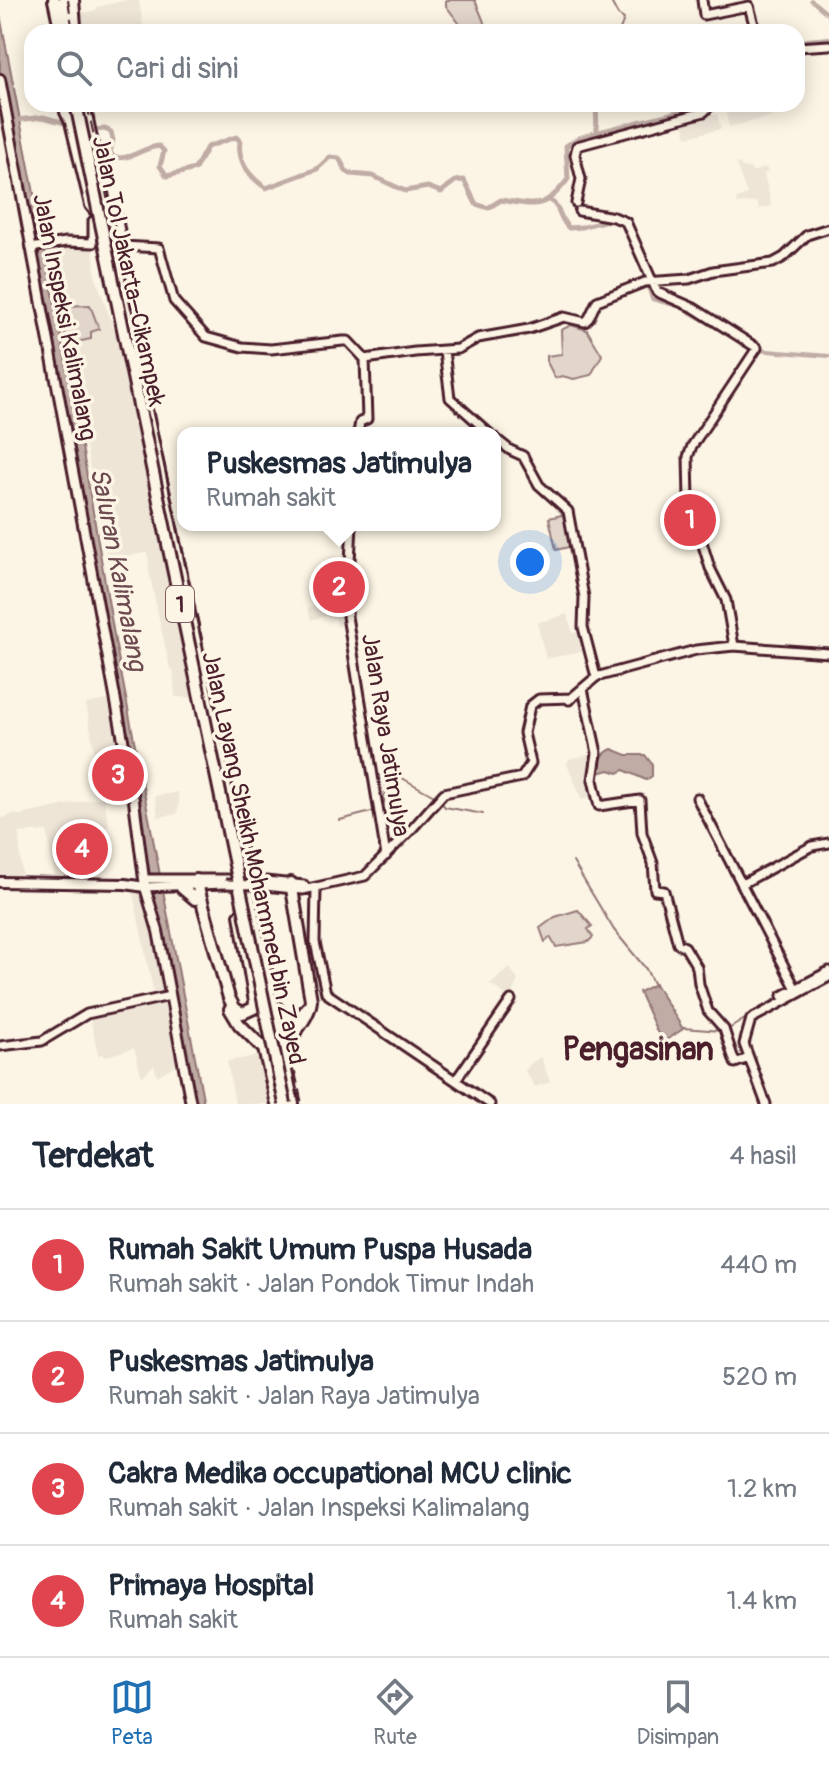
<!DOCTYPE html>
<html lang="id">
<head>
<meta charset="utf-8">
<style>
  body { margin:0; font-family:Pangolin,sans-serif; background:#f6f6f7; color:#1f2937 }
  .you { position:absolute; left:530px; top:562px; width:28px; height:28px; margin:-20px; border:6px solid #fff; border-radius:50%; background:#1a73e8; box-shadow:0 0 0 12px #1a73e833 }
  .badge { display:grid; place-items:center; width:52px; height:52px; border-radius:50%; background:#1f6fb2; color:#fff; font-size:26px; font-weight:700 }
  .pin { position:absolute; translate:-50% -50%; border:4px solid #fff; box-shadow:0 2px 8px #0006 }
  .popup { position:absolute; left:177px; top:427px; width:324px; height:104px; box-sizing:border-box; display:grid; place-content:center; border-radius:16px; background:#fff; filter:drop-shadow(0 2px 6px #0005); font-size:26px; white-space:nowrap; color:#747a83 }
  .popup b { font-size:30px; color:#1f2937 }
  .popup::after { content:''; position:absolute; left:50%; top:100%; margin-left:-16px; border:16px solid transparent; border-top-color:#fff }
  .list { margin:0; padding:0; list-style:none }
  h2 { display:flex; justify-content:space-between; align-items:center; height:104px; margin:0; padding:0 32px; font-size:34px }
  h2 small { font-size:26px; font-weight:400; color:#747a83 }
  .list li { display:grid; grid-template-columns:52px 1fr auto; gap:24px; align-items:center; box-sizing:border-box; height:112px; padding:0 32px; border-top:2px solid #e0e1e3 }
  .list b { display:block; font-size:30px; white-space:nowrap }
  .list p { margin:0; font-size:26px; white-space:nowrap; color:#747a83 }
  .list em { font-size:26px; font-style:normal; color:#747a83 }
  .icon { flex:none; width:44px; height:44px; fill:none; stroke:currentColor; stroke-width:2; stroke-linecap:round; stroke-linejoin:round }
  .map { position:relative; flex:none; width:829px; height:1104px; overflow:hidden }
  .search { position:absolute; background:#fff; box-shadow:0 4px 20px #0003; left:24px; right:24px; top:24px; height:88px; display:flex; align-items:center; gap:20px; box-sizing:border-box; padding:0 28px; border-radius:24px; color:#747a83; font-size:30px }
  .sheet { height:552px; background:#fff }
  nav { display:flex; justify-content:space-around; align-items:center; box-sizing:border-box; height:112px; border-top:2px solid #e0e1e3; background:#fff; font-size:22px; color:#747a83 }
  nav a { display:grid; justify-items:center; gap:4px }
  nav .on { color:#1f6fb2 }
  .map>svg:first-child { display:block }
  .built { fill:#eee5d7 }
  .green { fill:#e2d5ca; stroke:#967a7a; stroke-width:2 }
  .water { fill:#c0aca5; stroke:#917474; stroke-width:2 }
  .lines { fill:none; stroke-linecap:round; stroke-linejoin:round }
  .stream { stroke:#917474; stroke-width:2 }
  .canal { stroke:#c0aca5; stroke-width:4 }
  .river { stroke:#c0aca5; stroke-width:5 }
  .secondary-casing { stroke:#4a1f2b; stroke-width:13 }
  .primary-casing { stroke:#4a1f2b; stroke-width:14 }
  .highway-casing { stroke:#4a1f2b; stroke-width:16 }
  .secondary { stroke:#fcf5e5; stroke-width:7 }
  .primary { stroke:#fcf5e5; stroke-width:8 }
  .highway { stroke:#fcf5e5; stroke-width:10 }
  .tram { stroke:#4a1f2b; stroke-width:2 }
  .rail { stroke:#4a1f2b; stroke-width:2; stroke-dasharray:12 6; stroke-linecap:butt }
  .secondary-bridge-casing { stroke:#4a1f2b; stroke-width:13; stroke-linecap:butt }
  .highway-bridge-casing { stroke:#4a1f2b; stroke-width:16; stroke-linecap:butt }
  .secondary-bridge { stroke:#fcf5e5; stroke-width:7 }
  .highway-bridge { stroke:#fcf5e5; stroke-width:10 }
  .labels { text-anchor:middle; stroke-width:7; stroke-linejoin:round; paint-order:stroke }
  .shield { fill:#fcf5e5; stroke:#7f5f63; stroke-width:2 }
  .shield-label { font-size:22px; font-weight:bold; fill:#4a1f2b }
  .street-label { font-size:24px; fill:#4a1f2b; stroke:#fcf5e5 }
  .water-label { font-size:26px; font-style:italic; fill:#6d4950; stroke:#fcf5e5 }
  .district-label { font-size:32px; font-weight:bold; fill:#4a1f2b; stroke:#fcf5e5 }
</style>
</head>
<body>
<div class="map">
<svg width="829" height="1104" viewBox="0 0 829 1104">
  <rect width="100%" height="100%" fill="#fcf5e5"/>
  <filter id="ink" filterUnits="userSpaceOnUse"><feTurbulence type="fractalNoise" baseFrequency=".0125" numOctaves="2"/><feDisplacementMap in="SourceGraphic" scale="16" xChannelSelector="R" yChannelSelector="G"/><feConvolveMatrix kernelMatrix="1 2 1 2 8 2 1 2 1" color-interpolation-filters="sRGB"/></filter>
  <g filter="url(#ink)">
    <!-- built -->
    <path class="built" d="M127,0H139L144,32H76L74,15L78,12H88L96,10L97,7Z
      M761,104H774L777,115L729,127L726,113Z
      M717,114L721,129L687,137L683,122Z
      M740,163L742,167L750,168L752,172L766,167L768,172L764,174L772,206L759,209L757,202L737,204L736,200L747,194L736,164Z
      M65,245L93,248L96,278L121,349L192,698L175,697L173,669H170L149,572L148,554L146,553L107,559L67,344L90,339L91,332L98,329L90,306H59L47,248Z
      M328,580V589L346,590L347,624L337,627L336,618L326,616L311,620L307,608L322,604L320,586L322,582Z
      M567,614L573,633L583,632L584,651L546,659L537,623Z
      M113,699L131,797L104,801L109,824L101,833H90L96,879L55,880L47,831L19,833L22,880L0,881V819L13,814L21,815L102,797L86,704Z
      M597,753L595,795L582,800L567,764L569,759Z
      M178,792L179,804L177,814L158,817L155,796Z
      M132,889L140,892L151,925L164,994L154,995Z
      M509,967L518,980L510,998L490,984Z
      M165,1002L177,1064L157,1076L154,1065L142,1077L134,1048L104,1057L103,1054L98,1055L90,1017Z
      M262,1055L271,1104H235L227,1061Z
      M541,1057L550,1082L535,1087L525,1071L531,1063Z"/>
    <!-- green -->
    <path class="green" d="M446,0H475L484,22V32H466L446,6Z
      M90,305L99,329L91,332V339L67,344L59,306Z
      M571,325L587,330L602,355L591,375L574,379L562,376L555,378L547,362V356L562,354L561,330Z
      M566,514L573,546L556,550L549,518Z
      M578,910L592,926L588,929L593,937L588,942L556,947L550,937L545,942L540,928L555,917Z"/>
    <!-- water -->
    <path class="water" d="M0,15L78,424L77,433L81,441L115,641L204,1104H193L0,71Z
      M612,749L627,755H645L652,764V776L646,780L624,770L618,773L609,770L599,773C599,761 601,754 612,749Z
      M655,984L683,1029L665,1041L659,1036L639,992Z"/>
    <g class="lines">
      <!-- stream -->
      <path class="stream" d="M610,0L618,15L624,19L619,32
        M440,801L445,807L483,814
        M340,820L383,809L388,774L402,778L436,797
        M573,862L614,930L646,969L655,987
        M683,1028L721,1031
        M727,1030L758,1011"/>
      <!-- canal -->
      <path class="canal" d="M811,0L829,15
        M797,41L829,38
        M597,132L672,113L697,104
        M582,227L606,221L618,222
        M639,259L652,299L681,307L755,350L829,356"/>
      <!-- river -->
      <path class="river" d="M0,122L43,117L69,124
        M90,130L105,129L111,132L113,140L110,152L114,158C138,158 140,148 159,146L164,151L160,166L167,176L195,169L207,147L236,137L240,141C237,161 250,177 266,188L317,169L330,157L339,158L346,171L351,174L373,176L405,191L428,187L441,192L455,181L464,180L476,204L488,208L501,200C535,205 544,211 568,179L566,146L579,138L597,132L596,104
        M549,200C561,206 559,220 569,228L582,227"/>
      <!-- secondary casing -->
      <g class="secondary-casing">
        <path id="secondary" d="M702,0L704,15L749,6L756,32
          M797,47L829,45
          M576,203L581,179L575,155L577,146L704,112L712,104
          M579,211L614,217L626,222L657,292L694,308L757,348L692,446L688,457L689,500L710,568L726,600L734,646
          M111,214L117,216L123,246L159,248L174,301L206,337L242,347L271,349L343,341H348L365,359
          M31,248L66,242L93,243V221
          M444,351L450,398L489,433
          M365,359L415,352L458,349L478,338L529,329L564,317L585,322L589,318L597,301L645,282L689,279L713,271L773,263L784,257L807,235L829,228
          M358,433L360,422L367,419L365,359
          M495,438L510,450L523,456L539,485L568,511L584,597L583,627L596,677
          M352,525L347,616L386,856
          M583,689L597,753L593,780L599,806L640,800L642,833L653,863L655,890L664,891L678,944L685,947L697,967L699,984L708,1011L724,1029L735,1063L749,1058
          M569,700L596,677L696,650L734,646L829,653
          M697,798L798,993
          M145,879H231
          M266,881L304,885L306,888
          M742,884L812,846L829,843
          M256,885L303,890L365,876L411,830L444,793L522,777L531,763L524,733L530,706L539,699L572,698
          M145,887L225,884
          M316,888L315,942L326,993L490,1104
          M782,996L829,971
          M0,1046L42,1041L87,1014L170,996
          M456,1080L511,1000
          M766,1104L744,1044L751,1019L829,977"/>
      </g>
      <!-- primary casing -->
      <g class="primary-casing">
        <path id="primary" d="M0,79L133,793L145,887L158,931L191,1104
          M0,882L125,884L145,887"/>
      </g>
      <!-- highway casing -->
      <g class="highway-casing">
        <path id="highway" d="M54,0L61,32
          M64,0L70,32
          M73,0L75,26
          M84,104L142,391L293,1104
          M66,112L71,122L91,205L95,210
          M196,880L229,998L235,1009L243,1013L254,1008L255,1002L240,915
          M182,888L195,899
          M273,1004L282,1014L292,1018L303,1014L307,1008
          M230,1009L239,1024L264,1049L277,1104
          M285,1055C288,1034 309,1022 311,1000L291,883"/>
      </g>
      <!-- secondary -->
      <use href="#secondary" class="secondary"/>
      <!-- primary -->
      <use href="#primary" class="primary"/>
      <!-- highway -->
      <use href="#highway" class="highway"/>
      <!-- tram -->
      <path class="tram" d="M173,591L279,1104"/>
      <!-- rail -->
      <path class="rail" d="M68,0L73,32
        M87,104L302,1104"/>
      <!-- secondary-bridge casing -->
      <g class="secondary-bridge-casing">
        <path id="secondary-bridge" d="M225,884L256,885"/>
      </g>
      <!-- highway-bridge casing -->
      <g class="highway-bridge-casing">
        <path id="highway-bridge" d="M76,104L285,1104"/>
      </g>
      <!-- secondary-bridge -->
      <use href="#secondary-bridge" class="secondary-bridge"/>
      <!-- highway-bridge -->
      <use href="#highway-bridge" class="highway-bridge"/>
    </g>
  </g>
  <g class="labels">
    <!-- shield labels -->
    <rect class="shield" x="166" y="586" width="28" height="36" rx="6"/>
    <g class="shield-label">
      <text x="180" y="612">1</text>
    </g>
    <!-- street labels -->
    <g class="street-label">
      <text transform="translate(129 271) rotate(78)" y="8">Jalan Tol Jakarta–Cikampek</text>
      <text transform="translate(65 317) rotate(79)" y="8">Jalan Inspeksi Kalimalang</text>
      <text transform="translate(386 735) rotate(81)" y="8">Jalan Raya Jatimulya</text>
      <text transform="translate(254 858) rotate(78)" y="8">Jalan Layang Sheikh Mohammed bin Zayed</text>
    </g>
    <!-- water labels -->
    <g class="water-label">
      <text transform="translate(119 569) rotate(79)" y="9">Saluran Kalimalang</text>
    </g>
    <!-- district labels -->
    <g class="district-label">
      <text x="638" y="1060">Pengasinan</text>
    </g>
  </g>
</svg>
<div class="you"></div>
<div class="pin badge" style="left:690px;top:520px;background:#e0444e">1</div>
<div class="pin badge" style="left:339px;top:587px;background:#e0444e">2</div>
<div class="popup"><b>Puskesmas Jatimulya</b>Rumah sakit</div>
<div class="pin badge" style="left:118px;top:775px;background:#e0444e">3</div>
<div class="pin badge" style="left:82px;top:849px;background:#e0444e">4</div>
<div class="search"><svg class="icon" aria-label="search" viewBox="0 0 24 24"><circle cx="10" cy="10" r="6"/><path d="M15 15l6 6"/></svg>Cari di sini</div>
</div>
<section class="sheet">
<h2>Terdekat<small>4 hasil</small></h2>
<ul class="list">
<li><span class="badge" style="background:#e0444e">1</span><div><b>Rumah Sakit Umum Puspa Husada</b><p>Rumah sakit · Jalan Pondok Timur Indah</p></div><em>440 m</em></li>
<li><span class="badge" style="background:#e0444e">2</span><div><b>Puskesmas Jatimulya</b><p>Rumah sakit · Jalan Raya Jatimulya</p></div><em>520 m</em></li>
<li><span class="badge" style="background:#e0444e">3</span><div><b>Cakra Medika occupational MCU clinic</b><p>Rumah sakit · Jalan Inspeksi Kalimalang</p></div><em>1.2 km</em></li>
<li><span class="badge" style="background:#e0444e">4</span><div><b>Primaya Hospital</b><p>Rumah sakit</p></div><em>1.4 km</em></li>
</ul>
</section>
<nav>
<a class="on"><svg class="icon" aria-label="map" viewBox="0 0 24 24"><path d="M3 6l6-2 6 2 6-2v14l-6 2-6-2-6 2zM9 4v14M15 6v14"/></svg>Peta</a>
<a><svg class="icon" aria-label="directions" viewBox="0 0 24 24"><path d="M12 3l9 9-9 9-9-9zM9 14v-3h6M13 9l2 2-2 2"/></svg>Rute</a>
<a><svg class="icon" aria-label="saved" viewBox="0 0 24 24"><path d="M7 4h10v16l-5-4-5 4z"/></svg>Disimpan</a>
</nav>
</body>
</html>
